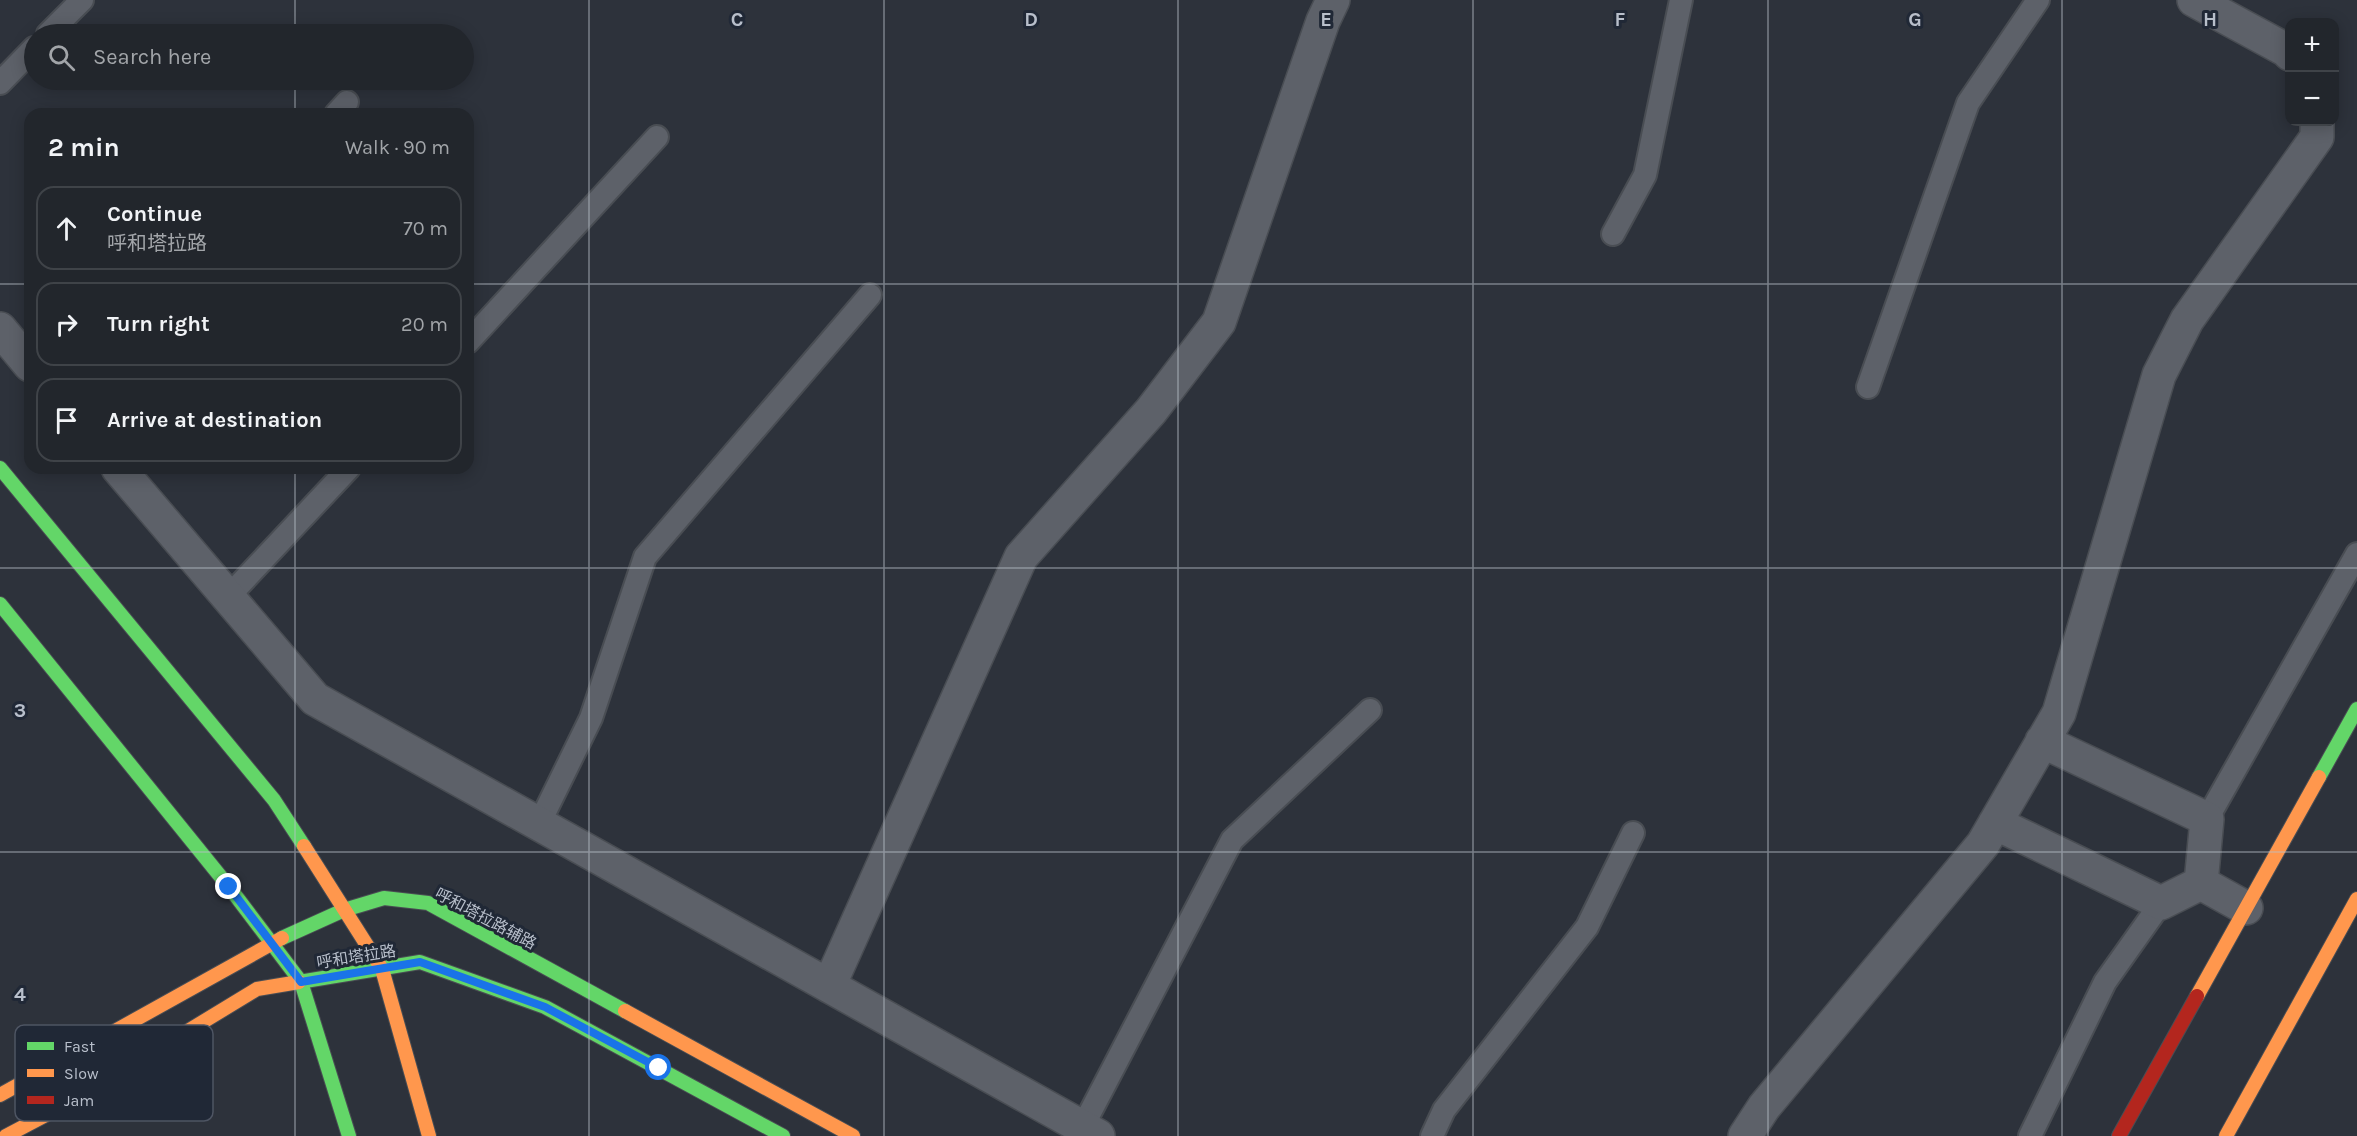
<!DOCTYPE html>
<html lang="en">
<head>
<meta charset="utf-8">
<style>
  body { margin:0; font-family:Karla,"Noto Sans SC",sans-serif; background:#2a2e34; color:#f1f3f6 }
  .controls { position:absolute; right:18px; top:18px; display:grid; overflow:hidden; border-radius:12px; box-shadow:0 3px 15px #0003 }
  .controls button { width:54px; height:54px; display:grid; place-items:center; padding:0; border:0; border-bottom:2px solid #3f4348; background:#22262c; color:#f1f3f6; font:30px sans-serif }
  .stop { position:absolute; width:18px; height:18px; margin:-14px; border:4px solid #1a73e8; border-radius:50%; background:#fff }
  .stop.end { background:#1a73e8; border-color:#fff; box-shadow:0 2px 6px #0008 }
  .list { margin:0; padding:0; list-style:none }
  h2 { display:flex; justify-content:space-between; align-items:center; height:78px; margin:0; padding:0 24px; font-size:26px }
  h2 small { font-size:20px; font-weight:400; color:#a2a5a9 }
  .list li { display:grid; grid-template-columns:39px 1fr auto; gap:18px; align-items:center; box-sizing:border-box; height:84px; margin:0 12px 12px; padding:0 12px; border:2px solid #3f4348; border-radius:18px }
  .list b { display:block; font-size:22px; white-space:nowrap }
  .list p { margin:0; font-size:20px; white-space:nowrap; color:#a2a5a9 }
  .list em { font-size:20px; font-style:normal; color:#a2a5a9 }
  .icon { flex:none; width:33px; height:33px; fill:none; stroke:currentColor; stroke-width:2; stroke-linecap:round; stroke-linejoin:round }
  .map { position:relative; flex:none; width:2357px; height:1136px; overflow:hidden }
  .search { position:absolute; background:#22262c; box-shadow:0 3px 15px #0003; left:24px; top:24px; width:450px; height:66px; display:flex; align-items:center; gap:15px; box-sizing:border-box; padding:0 21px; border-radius:33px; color:#a2a5a9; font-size:22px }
  .panel { position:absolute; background:#22262c; box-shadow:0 3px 15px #0003; left:24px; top:108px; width:450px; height:366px; border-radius:18px }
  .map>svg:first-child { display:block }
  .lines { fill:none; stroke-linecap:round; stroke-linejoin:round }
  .lane-casing { stroke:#494d53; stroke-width:26 }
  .street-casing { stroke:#494d53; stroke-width:36 }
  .fast-casing { stroke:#494d53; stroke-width:16 }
  .slow-casing { stroke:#494d53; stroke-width:16 }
  .jam-casing { stroke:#494d53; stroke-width:16 }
  .lane { stroke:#5d6169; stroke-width:22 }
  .street { stroke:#5d6169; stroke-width:33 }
  .fast { stroke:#63d668; stroke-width:14 }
  .slow { stroke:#ff974d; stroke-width:14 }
  .jam { stroke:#b3261e; stroke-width:14 }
  .route { stroke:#1a73e8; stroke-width:8 }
  .grid { fill:none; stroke:#b8bfcb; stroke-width:1.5; stroke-opacity:0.55 }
  .labels { text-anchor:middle; stroke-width:6; stroke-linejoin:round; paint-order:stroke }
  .street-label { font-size:16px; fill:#b8bfcb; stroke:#202836 }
  .key { fill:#202836; stroke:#4e5563; stroke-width:1.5 }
  .key-label { font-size:16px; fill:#b8bfcb }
  .grid-label { font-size:20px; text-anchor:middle; font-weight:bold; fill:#b8bfcb; stroke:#202836; stroke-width:6; stroke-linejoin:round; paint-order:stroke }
</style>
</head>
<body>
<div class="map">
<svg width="2357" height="1136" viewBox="0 0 2357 1136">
  <rect width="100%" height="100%" fill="#2d323b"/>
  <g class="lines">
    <!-- lane casing -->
    <g class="lane-casing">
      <path id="lane" d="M48,34L82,0
        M0,83L34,48
        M336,114L347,102
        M1613,234L1645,175L1681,0
        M468,342L657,137
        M1868,387L1968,103L2038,0
        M228,597L349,468
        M2207,819L2357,554
        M539,824L591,718L645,557L870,295
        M1082,1128L1232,840L1370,710
        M1432,1136L1444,1110L1587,927L1633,833
        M2030,1136L2105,982L2161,903"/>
    </g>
    <!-- street casing -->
    <g class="street-casing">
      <path id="street" d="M2194,0L2286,50L2290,54
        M0,329L30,365
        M118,468L315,699L1098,1136
        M2042,741L2207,819L2201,883L2246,908
        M1995,823L2161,903L2201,883
        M829,986L1021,557L1151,411L1219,322L1323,21L1333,0
        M1745,1136L1764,1107L1983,844L2059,713L2159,375L2187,320L2317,137V122"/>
    </g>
    <!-- fast casing -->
    <g class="fast-casing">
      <path id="fast" d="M0,468L274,800L304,846
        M0,604L229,887L301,982L349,1136
        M2319,777L2357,709
        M282,938L344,910L384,898L428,903L625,1011
        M299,982L420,962L545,1007L783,1136"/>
    </g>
    <!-- slow casing -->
    <g class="slow-casing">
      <path id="slow" d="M304,846L382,969L429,1136
        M2197,996L2319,777
        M625,1011L853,1136
        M0,1095L282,938
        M6,1136L76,1099L257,989L299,982
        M2226,1136L2357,899"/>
    </g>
    <!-- jam casing -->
    <g class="jam-casing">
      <path id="jam" d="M2119,1136L2197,996"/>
    </g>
    <!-- lane -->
    <use href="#lane" class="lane"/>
    <!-- street -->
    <use href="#street" class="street"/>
    <!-- fast -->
    <use href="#fast" class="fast"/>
    <!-- slow -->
    <use href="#slow" class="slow"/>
    <!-- jam -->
    <use href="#jam" class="jam"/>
  </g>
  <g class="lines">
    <!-- route -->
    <path class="route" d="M229,887L301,982L420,962L545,1007L659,1068"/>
  </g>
  <!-- grid -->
  <path class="grid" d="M295,0V34M589,0V1136M884,0V1136M1178,0V1136M1473,0V1136M1768,0V1136M2062,0V1136M295,80V114M0,284H30M468,284H2357M295,468V1136M0,568H2357M0,852H2357"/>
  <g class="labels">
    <!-- street labels -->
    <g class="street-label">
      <text transform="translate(486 918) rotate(28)" y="6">呼和塔拉路辅路</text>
      <text transform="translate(356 956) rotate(-9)" y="6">呼和塔拉路</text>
    </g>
  </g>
  <!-- legend -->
  <rect x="15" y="1025" width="198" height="96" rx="9" class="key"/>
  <rect x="27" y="1042" width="27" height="8" fill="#63d668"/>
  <rect x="27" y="1069" width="27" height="8" fill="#ff974d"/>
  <rect x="27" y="1096" width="27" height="8" fill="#b3261e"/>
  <g class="key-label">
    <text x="64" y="1052">Fast</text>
    <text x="64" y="1079">Slow</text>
    <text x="64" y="1106">Jam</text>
  </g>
  <g class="grid-label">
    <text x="737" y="26">C</text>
    <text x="1031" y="26">D</text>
    <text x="1326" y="26">E</text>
    <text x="1620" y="26">F</text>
    <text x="1915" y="26">G</text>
    <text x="2210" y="26">H</text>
    <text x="20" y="717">3</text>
    <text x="20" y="1001">4</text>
  </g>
</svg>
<div class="controls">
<button>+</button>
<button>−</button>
</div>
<div class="stop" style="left:659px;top:1068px"></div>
<div class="stop end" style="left:229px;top:887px"></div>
<div class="search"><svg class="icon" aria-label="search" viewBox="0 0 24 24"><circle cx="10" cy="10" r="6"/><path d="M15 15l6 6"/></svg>Search here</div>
<section class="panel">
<h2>2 min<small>Walk · 90 m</small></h2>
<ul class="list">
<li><svg class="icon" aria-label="ahead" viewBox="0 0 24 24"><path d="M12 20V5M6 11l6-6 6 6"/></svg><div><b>Continue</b><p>呼和塔拉路</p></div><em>70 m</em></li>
<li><svg class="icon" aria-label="right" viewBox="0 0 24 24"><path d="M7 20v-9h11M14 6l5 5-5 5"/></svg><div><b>Turn right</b></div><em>20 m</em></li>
<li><svg class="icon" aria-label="arrive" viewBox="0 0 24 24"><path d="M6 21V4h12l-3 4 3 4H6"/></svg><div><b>Arrive at destination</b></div></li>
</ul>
</section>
</div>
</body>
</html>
